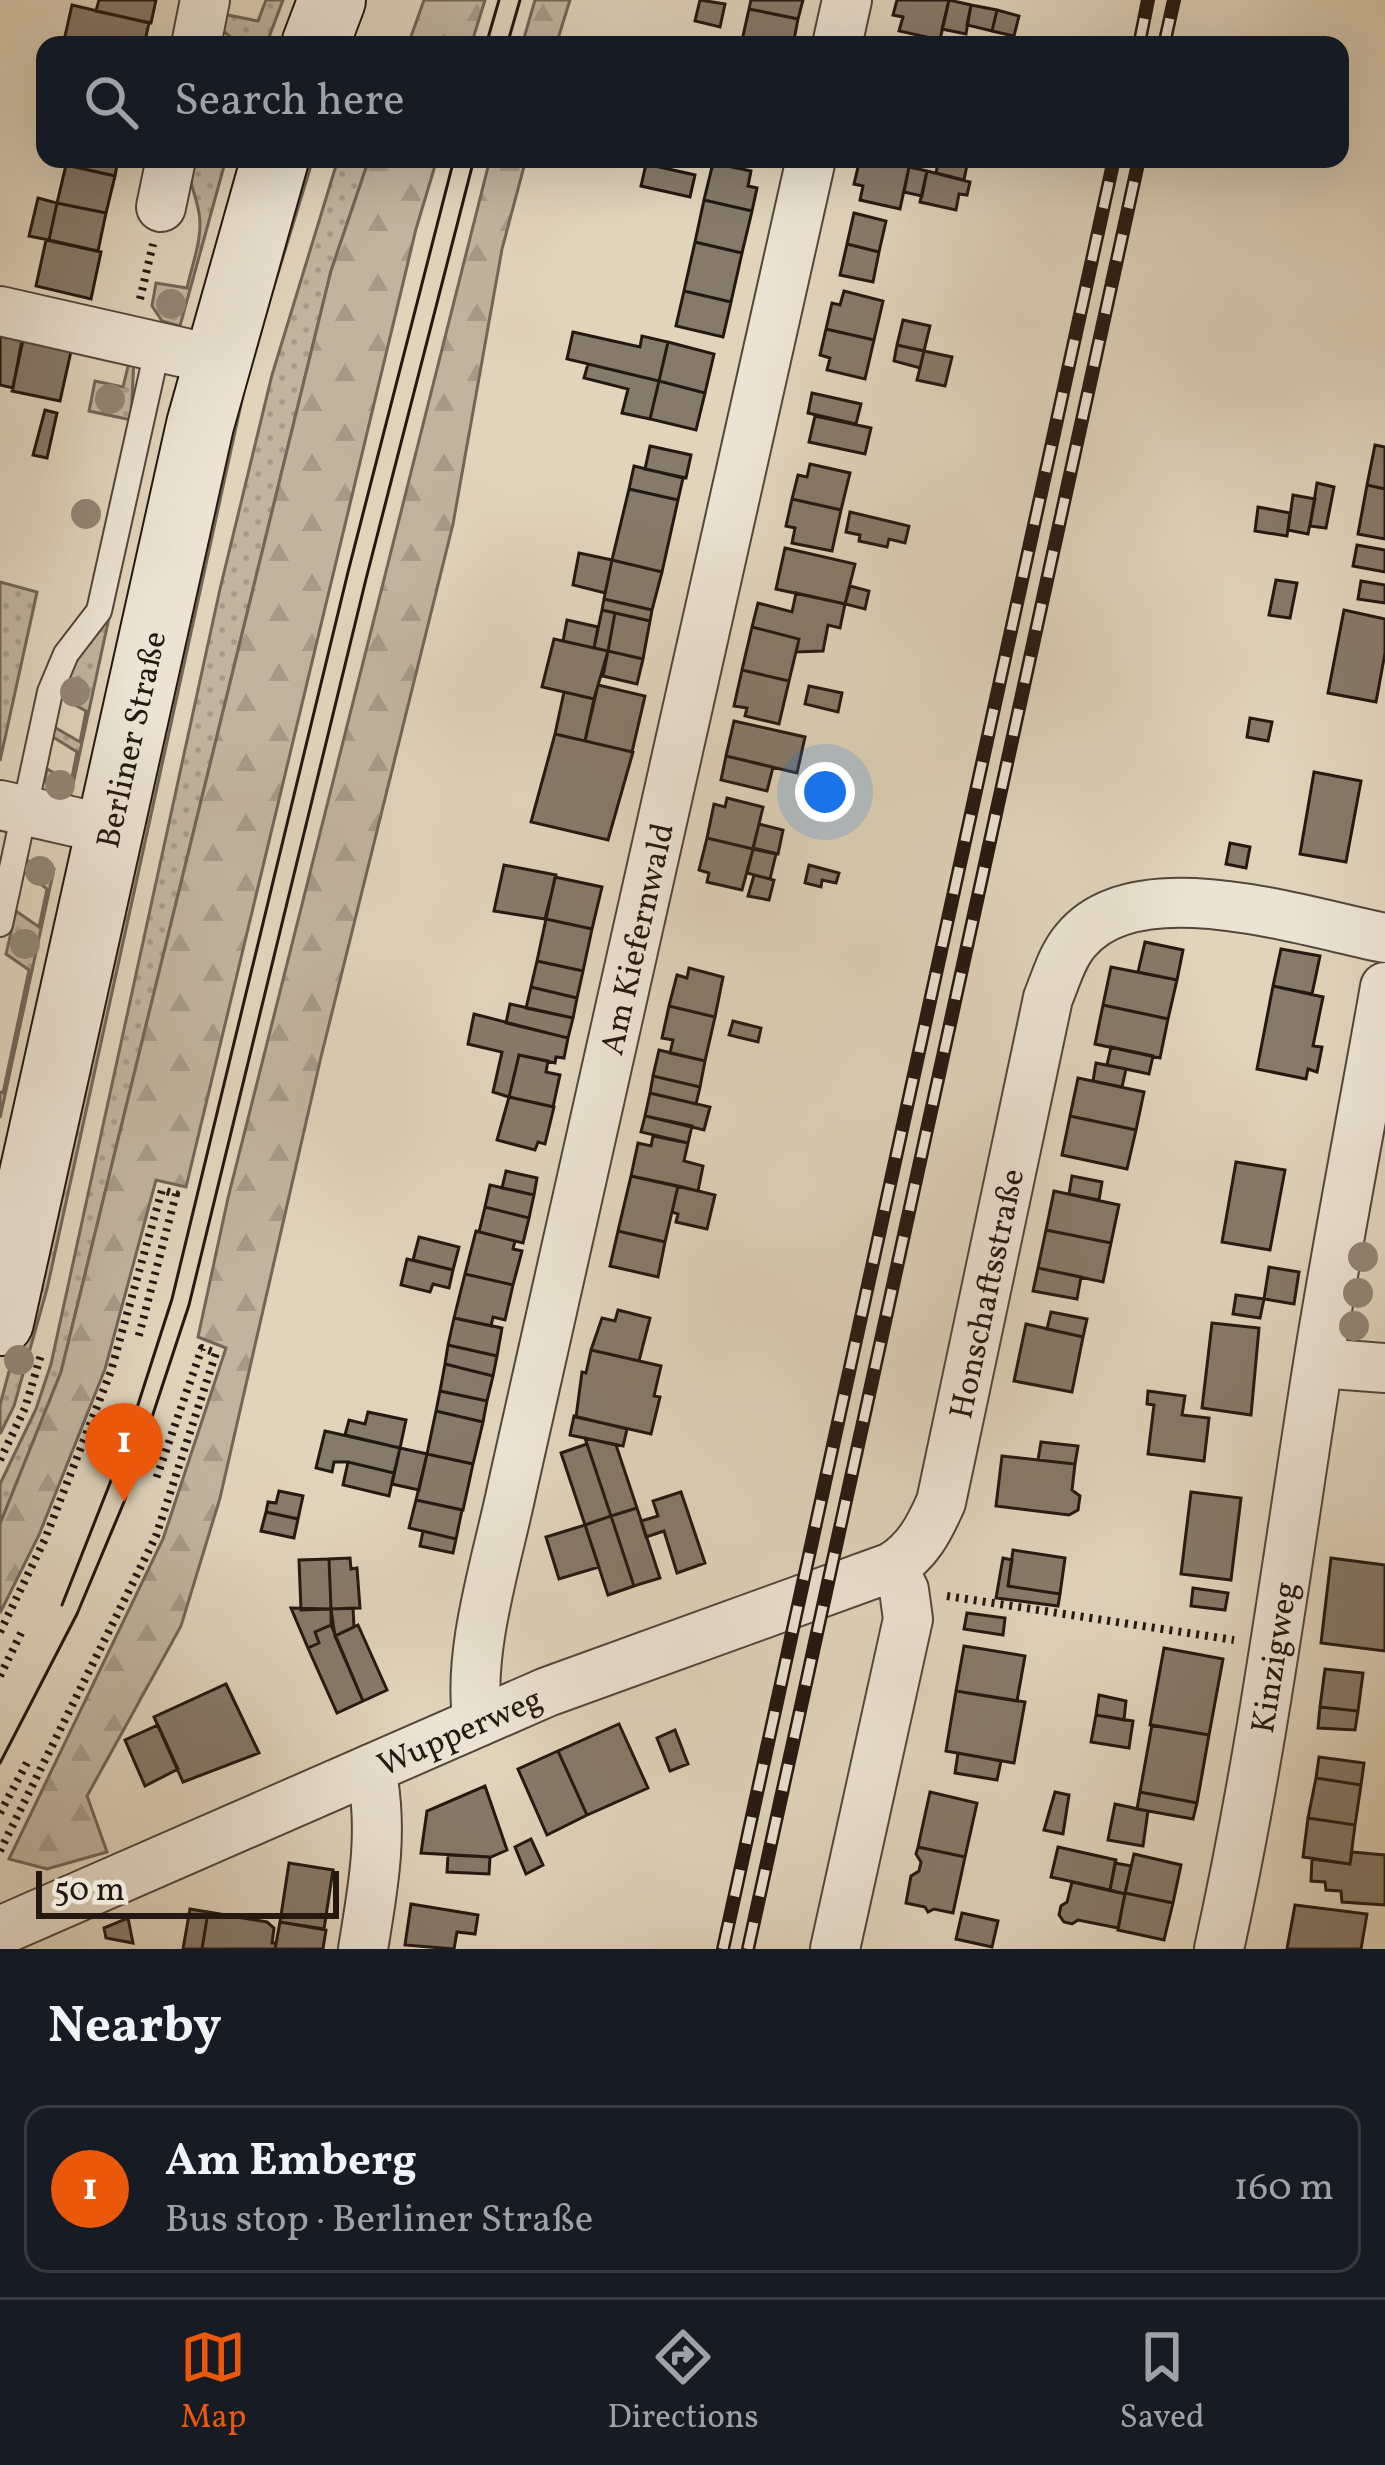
<!DOCTYPE html>
<html lang="en">
<head>
<meta charset="utf-8">
<style>
  body { margin:0; font-family:Vollkorn,serif; background:#242831; color:#f1f3f6 }
  .scale { position:absolute; left:36px; bottom:30px; width:303px; box-sizing:border-box; padding-left:12px; border:6px solid #241812; border-top:0; font-size:33px; line-height:42px; white-space:nowrap; color:#241812; -webkit-text-stroke:9px #ebe3d3; paint-order:stroke }
  .you { position:absolute; left:825px; top:792px; width:42px; height:42px; margin:-30px; border:9px solid #fff; border-radius:50%; background:#1a73e8; box-shadow:0 0 0 18px #1a73e833 }
  .badge { display:grid; place-items:center; width:78px; height:78px; border-radius:50%; background:#ea580c; color:#fff; font-size:39px; font-weight:700 }
  .pin { position:absolute; translate:-50% -99px; filter:drop-shadow(0 3px 6px #0008) }
  .pin::after { content:''; position:absolute; top:63px; width:42px; height:36px; background:inherit; clip-path:polygon(0 0,100% 0,50% 100%) }
  .list { margin:0; padding:0; list-style:none }
  h2 { display:flex; justify-content:space-between; align-items:center; height:156px; margin:0; padding:0 48px; font-size:51px }
  h2 small { font-size:39px; font-weight:400; color:#9ea1a6 }
  .list li { display:grid; grid-template-columns:78px 1fr auto; gap:36px; align-items:center; box-sizing:border-box; height:168px; margin:0 24px 24px; padding:0 24px; border:3px solid #363941; border-radius:24px }
  .list b { display:block; font-size:45px; white-space:nowrap }
  .list p { margin:0; font-size:39px; white-space:nowrap; color:#9ea1a6 }
  .list em { font-size:39px; font-style:normal; color:#9ea1a6 }
  .icon { flex:none; width:66px; height:66px; fill:none; stroke:currentColor; stroke-width:2; stroke-linecap:round; stroke-linejoin:round }
  .map { position:relative; flex:none; width:1385px; height:1949px; overflow:hidden }
  .search { position:absolute; background:#171b24; box-shadow:0 12px 48px #0002; left:36px; right:36px; top:36px; height:132px; display:flex; align-items:center; gap:30px; box-sizing:border-box; padding:0 42px; border-radius:24px; color:#9ea1a6; font-size:45px }
  .sheet { height:348px; background:#171b24 }
  nav { display:flex; justify-content:space-around; align-items:center; box-sizing:border-box; height:168px; border-top:3px solid #363941; background:#171b24; font-size:33px; color:#9ea1a6 }
  nav a { display:grid; justify-items:center; gap:6px }
  nav .on { color:#ea580c }
  .map>svg:first-child { display:block }
  .grass { fill:url(#grass-dots); stroke:#726658; stroke-width:3 }
  .forest { fill:url(#forest-firs); stroke:#726658; stroke-width:3 }
  .building { fill:#867a6a; stroke:#241812; stroke-width:3 }
  .lines { fill:none; stroke-linecap:round; stroke-linejoin:round }
  .lane-casing { stroke:#53473c; stroke-width:28 }
  .street-casing { stroke:#53473c; stroke-width:52 }
  .secondary-casing { stroke:#241812; stroke-width:70 }
  .path { stroke:#241812; stroke-width:8; stroke-dasharray:3 6; stroke-linecap:butt }
  .lane { stroke:#ebe3d3; stroke-width:24 }
  .street { stroke:#ebe3d3; stroke-width:48 }
  .secondary { stroke:#ebe3d3; stroke-width:66 }
  .tram { stroke:#241812; stroke-width:3 }
  .rail-casing { stroke:#241812; stroke-width:14 }
  .rail { stroke:#ebe3d3; stroke-width:9; stroke-dasharray:27; stroke-linecap:butt }
  .tree { fill:#928675 }
  .labels { text-anchor:middle; stroke-width:10; stroke-linejoin:round; paint-order:stroke }
  .street-label { font-size:33px; fill:#241812; stroke:#ebe3d3 }
</style>
</head>
<body>
<div class="map">
<svg width="1385" height="1949" viewBox="0 0 1385 1949">
  <defs>
    <pattern id="grass-dots" width="8" height="8" patternUnits="userSpaceOnUse" patternTransform="scale(3)"><rect width="8" height="8" fill="#c0b49e"/><path d="M2 2h.1M6 6h.1" fill="none" stroke="#a59a87" stroke-width="1.8" stroke-linecap="round"/></pattern>
    <pattern id="forest-firs" width="22" height="20" patternUnits="userSpaceOnUse" patternTransform="scale(3)"><rect width="22" height="20" fill="#c0b49e"/><path d="M5 1l3.5 6h-7zM16 11l3.5 6h-7z" fill="#a59a87"/></pattern>
  </defs>
  <rect width="100%" height="100%" fill="#e0d4bb"/>
  <filter id="stains"><feTurbulence type="fractalNoise" baseFrequency=".00167" numOctaves="4"/><feColorMatrix values="0 0 0 0 .2 0 0 0 0 .09 0 0 0 0 .02 0 0 0 .5 -.17"/></filter>
  <radialGradient id="worn" r=".72"><stop offset=".6" stop-color="#630" stop-opacity="0"/><stop offset="1" stop-color="#630" stop-opacity=".3"/></radialGradient>
  <!-- grass -->
  <path class="grass" d="M266,0H283L266,45H240L216,25L218,13L258,21Z
    M186,159H226L180,326L162,321L152,306L156,283L187,288C192,264 205,233 198,208C194,190 188,178 186,159Z
    M298,159H313L249,368L47,1289L14,1406L0,1434V1405L32,1285L235,364Z
    M338,159H369L331,271L61,1372L0,1524V1484L36,1409L51,1364L220,589L272,375Z
    M130,358L134,359L131,420L89,411L95,381L123,387Z
    M0,582L37,592L0,761Z
    M112,604L70,798L51,793L45,779L47,769L71,782L77,752L53,737L54,727L80,742L86,711L62,698L69,673Z
    M28,861L54,869L0,1118V1092L3,1093L29,970L6,954L16,911L39,927L47,889L25,872Z"/>
  <!-- forest -->
  <path class="forest" d="M424,0H485L471,45H408Z
    M535,0H570L556,45H522Z
    M369,159H437L416,229L186,1187L156,1180L105,1369L39,1535L0,1613V1524L61,1372L331,271Z
    M490,159H526L502,249L453,524L321,1057L220,1498L181,1626L87,1796L107,1852L47,1869L9,1859L163,1539L226,1348L198,1337L228,1198Z"/>
  <!-- building -->
  <path class="building" d="M99,0H156L151,23L96,11Z
    M700,0L725,4L720,27L695,21Z
    M751,0H803L798,19L749,9Z
    M897,0H949L940,40L899,31L903,17L893,15Z
    M949,0L971,5L966,34L942,29Z
    M72,5L149,23L144,45H63Z
    M971,5L997,10L992,31L967,25Z
    M749,9L798,19L793,45H741Z
    M997,10L1019,16L1014,36L992,31Z
    M67,159H118L115,176L66,165Z
    M860,159L909,167L900,209L860,200L863,186L854,184Z
    M939,159L967,165L964,180L936,173Z
    M713,163L751,171L748,186L757,188L752,211L704,200Z
    M646,164L695,175L690,197L641,186Z
    M66,165L115,176L106,213L57,203Z
    M909,167L927,171L922,196L904,192Z
    M927,171L970,182L967,195L959,194L956,210L920,202Z
    M38,198L57,203L49,240L29,236Z
    M704,200L752,211L742,253L695,242Z
    M57,203L106,213L98,251L49,240Z
    M854,213L886,221L879,252L847,244Z
    M46,240L101,252L91,299L36,286Z
    M695,242L742,253L731,302L684,291Z
    M847,244L879,252L873,282L840,275Z
    M684,291L731,302L723,337L676,326Z
    M844,291L883,301L874,340L826,329L832,303L840,305Z
    M903,320L930,326L924,351L897,345Z
    M826,329L874,340L865,379L827,370L830,358L820,355Z
    M573,332L640,347L642,336L668,342L659,381L567,359Z
    M0,335L22,340L13,388L0,385Z
    M24,336L72,347L60,401L12,391Z
    M668,342L714,354L705,393L659,381Z
    M897,345L924,351L920,368L894,361Z
    M924,351L952,357L945,386L917,380Z
    M588,364L659,381L650,419L622,413L628,389L584,378Z
    M659,381L705,393L696,430L650,419Z
    M812,393L861,404L856,424L808,413Z
    M45,410L57,413L47,458L33,455Z
    M815,416L871,428L865,454L809,442Z
    M1375,445L1385,447V489L1367,485Z
    M650,446L691,455L686,478L645,469Z
    M810,464L850,473L841,510L792,499L798,475L807,477Z
    M634,466L683,478L678,500L629,489Z
    M1317,483L1334,487L1326,528L1310,526Z
    M1367,485L1385,489V539L1358,534Z
    M629,489L678,500L662,572L612,560Z
    M1293,495L1315,499L1308,534L1288,530Z
    M792,499L841,510L832,551L792,543L795,528L786,526Z
    M1258,507L1290,513L1287,536L1255,531Z
    M850,512L909,526L905,543L889,539L887,547L859,541L860,535L846,532Z
    M1357,545L1385,550V572L1353,566Z
    M785,548L855,564L845,604L776,589Z
    M579,553L612,560L605,593L573,585Z
    M612,560L662,572L652,610L604,599Z
    M1276,580L1297,583L1290,618L1269,615Z
    M1361,581L1385,585V603L1358,599Z
    M850,586L869,591L865,609L845,604Z
    M796,593L845,604L840,628L828,625L823,651L796,652L799,639L752,627L758,603L792,612Z
    M604,599L652,610L650,621L602,610Z
    M602,610L615,613L608,651L594,648Z
    M1344,610L1385,619V653L1376,702L1328,693Z
    M615,613L650,621L643,659L608,651Z
    M567,620L598,627L594,648L563,641Z
    M752,627L799,639L789,681L742,670Z
    M554,639L608,651L594,699L542,687Z
    M608,651L643,659L637,684L603,676Z
    M742,670L789,681L779,724L745,716L747,708L734,706Z
    M598,685L645,696L632,752L585,741Z
    M809,686L842,693L838,712L805,704Z
    M564,692L594,699L585,741L555,734Z
    M1250,718L1272,722L1268,741L1247,737Z
    M734,721L805,737L797,773L726,756Z
    M555,734L633,752L608,840L531,822Z
    M726,756L773,767L767,791L721,780Z
    M1314,772L1361,781L1346,862L1300,854Z
    M727,798L763,807L753,849L707,838L714,804L725,807Z
    M759,824L783,830L778,854L753,848Z
    M707,838L753,849L742,890L707,882L709,873L699,870Z
    M1230,843L1250,847L1246,868L1226,864Z
    M753,849L776,854L770,879L747,873Z
    M504,865L556,875L545,919L494,911Z
    M809,865L839,873L836,883L822,880L821,887L805,883Z
    M754,875L774,880L769,900L748,896Z
    M555,877L602,887L592,929L546,919Z
    M546,919L592,929L583,971L537,961Z
    M1145,942L1183,950L1177,980L1138,972Z
    M1281,949L1320,956L1312,994L1273,986Z
    M537,961L583,971L577,998L531,987Z
    M1111,967L1177,980L1168,1019L1103,1005Z
    M689,968L723,977L715,1017L669,1006L677,975L687,978Z
    M1273,986L1323,997L1313,1046L1322,1047L1317,1072L1308,1069L1306,1079L1257,1069Z
    M531,987L577,998L573,1018L526,1008Z
    M510,1004L573,1018L568,1038L506,1023Z
    M1103,1005L1168,1019L1160,1058L1095,1044Z
    M669,1006L715,1017L705,1061L670,1053L673,1040L662,1038Z
    M474,1014L568,1038L564,1058L556,1057L555,1063L519,1055L509,1097L493,1092L502,1052L468,1044Z
    M733,1021L761,1028L758,1042L729,1035Z
    M1111,1047L1153,1056L1149,1074L1107,1065Z
    M659,1050L705,1061L700,1087L653,1076Z
    M519,1055L548,1061L546,1072L560,1075L553,1107L509,1097Z
    M1096,1063L1126,1069L1122,1087L1093,1081Z
    M653,1076L700,1087L696,1104L650,1093Z
    M1078,1078L1144,1092L1136,1130L1070,1116Z
    M650,1093L710,1107L704,1130L645,1116Z
    M509,1097L554,1107L545,1144L538,1142L535,1150L497,1140Z
    M645,1116L692,1126L688,1143L641,1132Z
    M1070,1116L1136,1130L1127,1169L1062,1155Z
    M653,1136L688,1143L684,1161L703,1166L698,1191L631,1176L638,1143L651,1146Z
    M1236,1162L1285,1170L1270,1250L1222,1242Z
    M506,1171L537,1178L534,1195L502,1188Z
    M631,1176L678,1186L665,1242L618,1231Z
    M1072,1176L1102,1182L1099,1200L1069,1194Z
    M490,1185L534,1195L529,1218L485,1207Z
    M678,1186L715,1195L707,1229L676,1222L678,1214L672,1212Z
    M1054,1191L1119,1205L1111,1243L1046,1230Z
    M485,1207L529,1218L523,1243L479,1232Z
    M1046,1230L1111,1243L1103,1282L1038,1268Z
    M476,1231L515,1241L513,1249L522,1251L513,1285L465,1274Z
    M618,1231L665,1242L658,1277L610,1266Z
    M419,1237L459,1247L453,1270L413,1260Z
    M407,1259L453,1270L449,1288L433,1284L430,1292L401,1285Z
    M1269,1267L1299,1272L1294,1304L1264,1299Z
    M1038,1268L1081,1277L1077,1299L1033,1291Z
    M465,1274L513,1285L505,1320L493,1317L491,1326L454,1318Z
    M1236,1295L1264,1299L1260,1318L1233,1314Z
    M618,1310L650,1318L639,1361L591,1350L602,1318L615,1321Z
    M1051,1312L1087,1319L1083,1337L1047,1329Z
    M454,1318L502,1328L497,1356L448,1345Z
    M1212,1323L1259,1328L1251,1415L1202,1408Z
    M1026,1324L1083,1337L1072,1392L1014,1381Z
    M448,1345L497,1356L493,1376L445,1364Z
    M591,1350L661,1366L654,1396L660,1397L651,1434L576,1417L582,1372L586,1373Z
    M445,1364L493,1376L487,1401L440,1391Z
    M440,1391L487,1401L483,1422L436,1411Z
    M1148,1391L1185,1396L1182,1415L1209,1418L1204,1461L1148,1454L1154,1405L1147,1404Z
    M436,1411L483,1422L473,1464L427,1454Z
    M368,1412L406,1420L400,1448L345,1435L349,1420L365,1424Z
    M574,1416L627,1429L623,1446L570,1435Z
    M325,1431L400,1448L394,1473L348,1462H334L332,1472L316,1468Z
    M585,1438L616,1445L637,1508L611,1516Z
    M1041,1442L1078,1446L1075,1464L1038,1460Z
    M587,1444L611,1516L585,1525L561,1453Z
    M400,1448L427,1454L419,1490L392,1484Z
    M427,1454L473,1464L463,1510L416,1500Z
    M1002,1456L1075,1464L1072,1490L1080,1496L1078,1510L1069,1515L996,1506Z
    M348,1462L394,1473L389,1496L343,1485Z
    M279,1491L303,1496L298,1519L266,1512L268,1502L276,1503Z
    M681,1492L705,1563L677,1573L664,1531L646,1537L641,1521L658,1516L653,1501Z
    M1191,1492L1241,1498L1231,1580L1181,1574Z
    M416,1500L462,1510L456,1539L409,1528Z
    M637,1508L660,1578L634,1586L611,1516Z
    M266,1512L298,1519L294,1538L261,1531Z
    M611,1516L634,1586L608,1595L585,1525Z
    M585,1525L599,1567L559,1579L546,1537Z
    M423,1531L456,1539L453,1553L420,1546Z
    M1013,1550L1065,1558L1060,1594L1008,1586Z
    M350,1558L351,1569L357,1568L360,1608L331,1609L329,1559Z
    M1003,1558L1012,1560L1008,1586L1060,1594L1058,1606L996,1598Z
    M1331,1558L1385,1565V1651L1321,1643Z
    M329,1559L331,1609L301,1610L299,1560Z
    M1193,1588L1228,1593L1225,1610L1191,1606Z
    M291,1608L331,1609V1625L315,1632L319,1643L308,1648Z
    M353,1608L354,1627L335,1636L331,1609Z
    M967,1613L1005,1618L1003,1635L964,1629Z
    M331,1625L363,1701L337,1713L308,1648L319,1643L315,1632Z
    M358,1625L387,1690L363,1701L335,1636Z
    M964,1646L1025,1656L1017,1701L956,1691Z
    M1164,1648L1223,1659L1209,1735L1150,1725Z
    M1325,1669L1363,1673L1358,1711L1320,1707Z
    M226,1684L259,1753L183,1782L154,1717Z
    M956,1691L1025,1702L1014,1763L946,1751Z
    M1099,1695L1126,1701L1124,1720L1096,1715Z
    M1320,1707L1358,1711L1355,1730L1318,1728Z
    M1096,1715L1133,1721L1129,1748L1091,1742Z
    M619,1724L648,1788L587,1815L558,1751Z
    M158,1725L178,1769L145,1786L125,1740Z
    M1152,1725L1209,1735L1197,1803L1140,1792Z
    M675,1730L688,1764L670,1771L657,1738Z
    M558,1751L587,1815L547,1835L518,1769Z
    M958,1753L1001,1761L997,1780L955,1773Z
    M1319,1757L1364,1763L1361,1785L1316,1778Z
    M1316,1778L1361,1785L1355,1825L1308,1818Z
    M485,1786L507,1850L491,1857L421,1853L427,1811Z
    M930,1792L977,1803L965,1857L918,1847Z
    M1055,1792L1069,1795L1063,1834L1044,1830Z
    M1140,1792L1197,1803L1193,1819L1137,1809Z
    M1115,1804L1148,1811L1143,1846L1108,1840Z
    M1308,1818L1355,1825L1350,1864L1303,1857Z
    M531,1839L543,1865L526,1874L515,1847Z
    M918,1847L965,1857L953,1913L934,1909L928,1912L925,1907L906,1903L911,1876L919,1871L921,1862L916,1854Z
    M1058,1847L1116,1860L1110,1890L1051,1877Z
    M1352,1852L1385,1855V1905L1342,1902L1341,1891L1326,1890L1325,1882L1311,1881L1312,1859L1350,1864Z
    M1134,1854L1181,1865L1173,1903L1125,1893Z
    M448,1855L490,1857L489,1874L447,1872Z
    M289,1863L333,1870L324,1929L280,1922Z
    M1115,1863L1131,1866L1125,1894L1110,1890Z
    M1072,1882L1125,1894L1118,1928L1078,1920L1072,1924L1064,1922L1059,1915L1061,1906L1067,1902Z
    M1125,1893L1173,1903L1164,1940L1118,1930Z
    M411,1904L478,1915L475,1934L457,1932L454,1949L405,1945Z
    M1295,1905L1367,1914L1361,1949H1287Z
    M190,1909L208,1912L202,1949H183Z
    M208,1912L267,1922L274,1928L272,1943H276L275,1949H202Z
    M962,1913L998,1921L992,1947L956,1939Z
    M128,1918L133,1943L106,1938L104,1928Z
    M280,1922L326,1930L323,1949H275Z"/>
  <g class="lines">
    <!-- lane casing -->
    <g class="lane-casing">
      <path id="lane" d="M0,924L50,692L66,654L99,611L158,346"/>
    </g>
    <!-- street casing -->
    <g class="street-casing">
      <g id="street">
        <path d="M196,45L205,0"/>
        <path d="M837,45L847,0"/>
        <path d="M161,207L171,159"/>
        <path d="M0,311L216,360"/>
        <path d="M0,805L110,830"/>
        <path d="M1319,1363L1385,1368"/>
        <path id="s1" d="M478,1722C466,1655 498,1557 512,1489L811,159"/>
        <path id="s2" d="M0,1931L547,1692L892,1567C918,1551 929,1529 941,1502L1048,998C1056,979 1062,956 1076,940C1137,866 1303,922 1385,938"/>
        <path d="M363,1949C373,1888 384,1831 371,1769"/>
        <path d="M835,1949L908,1619L904,1590L892,1567"/>
        <path id="s3" d="M1219,1949C1262,1755 1287,1560 1318,1364C1338,1238 1363,1113 1385,987"/>
      </g>
    </g>
    <!-- secondary casing -->
    <g class="secondary-casing">
      <g id="secondary">
        <path d="M315,45L332,0"/>
        <path id="s4" d="M0,1322L200,425L275,159"/>
      </g>
    </g>
    <!-- path -->
    <path class="path" d="M140,299L153,244
      M0,1460L25,1408L41,1355
      M947,1596L1234,1640
      M0,1632L45,1539L111,1371L162,1190L176,1194L138,1339
      M0,1676L23,1629
      M0,1813L29,1759
      M0,1851L156,1536L216,1353L202,1348L156,1479"/>
    <!-- lane -->
    <use href="#lane" class="lane"/>
    <!-- street -->
    <use href="#street" class="street"/>
    <!-- secondary -->
    <use href="#secondary" class="secondary"/>
    <!-- tram -->
    <path class="tram" d="M486,45L499,0
      M507,45L520,0
      M62,1605L125,1445L172,1299L348,572L454,159
      M0,1763L77,1614L124,1502L189,1305L366,579L474,159"/>
    <!-- rail casing -->
    <g class="rail-casing">
      <path id="rail" d="M1139,45L1148,0
        M1164,45L1174,0
        M723,1949L1114,159
        M748,1949L1139,159"/>
    </g>
    <!-- rail -->
    <use href="#rail" class="rail"/>
  </g>
  <!-- trees -->
  <g class="tree">
    <circle cx="171" cy="304" r="15"/>
    <circle cx="110" cy="399" r="15"/>
    <circle cx="86" cy="514" r="15"/>
    <circle cx="75" cy="692" r="15"/>
    <circle cx="60" cy="785" r="15"/>
    <circle cx="40" cy="871" r="15"/>
    <circle cx="25" cy="944" r="15"/>
    <circle cx="1363" cy="1257" r="15"/>
    <circle cx="1358" cy="1293" r="15"/>
    <circle cx="1354" cy="1326" r="15"/>
    <circle cx="19" cy="1360" r="15"/>
  </g>
  <g class="labels">
    <!-- street labels -->
    <g class="street-label">
      <text dy="12" stroke="none"><textPath href="#s4" startOffset="597">Berliner Straße</textPath></text>
      <text dy="12" stroke="none"><textPath href="#s1" startOffset="801">Am Kiefernwald</textPath></text>
      <text dy="12" stroke="none"><textPath href="#s2" startOffset="1260">Honschaftsstraße</textPath></text>
      <text dy="12" stroke="none"><textPath href="#s3" startOffset="297">Kinzigweg</textPath></text>
      <text dy="12" stroke="none"><textPath href="#s2" startOffset="501">Wupperweg</textPath></text>
    </g>
  </g>
  <rect width="100%" height="100%" filter="url(#stains)"/>
  <rect width="100%" height="100%" fill="url(#worn)"/>
</svg>
<div class="scale">50 m</div>
<div class="you"></div>
<div class="pin badge" style="left:124px;top:1502px">1</div>
<div class="search"><svg class="icon" aria-label="search" viewBox="0 0 24 24"><circle cx="10" cy="10" r="6"/><path d="M15 15l6 6"/></svg>Search here</div>
</div>
<section class="sheet">
<h2>Nearby<small></small></h2>
<ul class="list">
<li><span class="badge">1</span><div><b>Am Emberg</b><p>Bus stop · Berliner Straße</p></div><em>160 m</em></li>
</ul>
</section>
<nav>
<a class="on"><svg class="icon" aria-label="map" viewBox="0 0 24 24"><path d="M3 6l6-2 6 2 6-2v14l-6 2-6-2-6 2zM9 4v14M15 6v14"/></svg>Map</a>
<a><svg class="icon" aria-label="directions" viewBox="0 0 24 24"><path d="M12 3l9 9-9 9-9-9zM9 14v-3h6M13 9l2 2-2 2"/></svg>Directions</a>
<a><svg class="icon" aria-label="saved" viewBox="0 0 24 24"><path d="M7 4h10v16l-5-4-5 4z"/></svg>Saved</a>
</nav>
</body>
</html>
